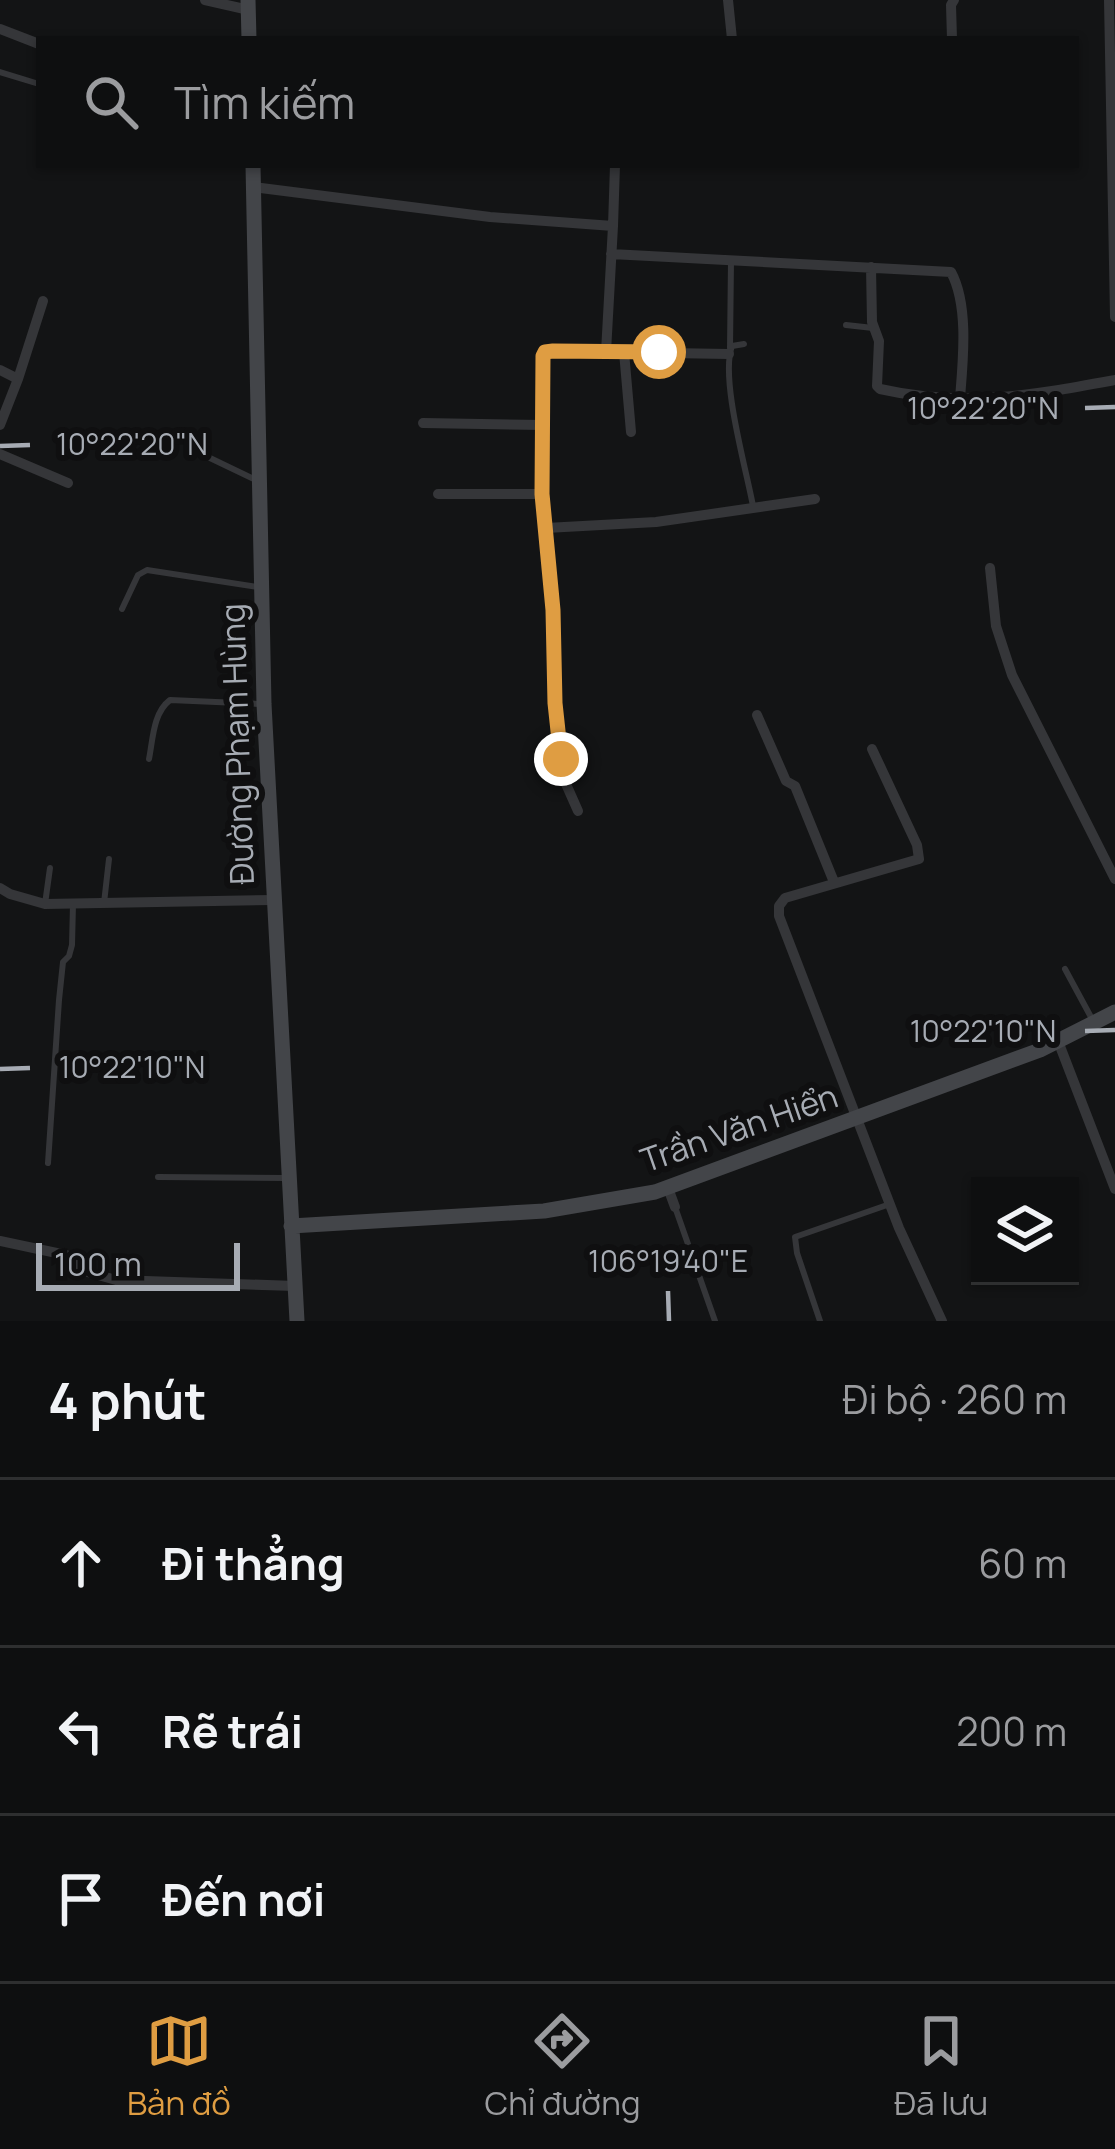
<!DOCTYPE html>
<html lang="vi">
<head>
<meta charset="utf-8">
<style>
  body { margin:0; font-family:Manrope,sans-serif; background:#171819; color:#f1f3f6 }
  .controls { position:absolute; right:36px; bottom:36px; display:grid; overflow:hidden; border-radius:0px; box-shadow:0 3px 9px #0004 }
  .controls button { width:108px; height:108px; display:grid; place-items:center; padding:0; border:0; border-bottom:3px solid #2e2f30; background:#0e0f10; color:#f1f3f6; font:60px sans-serif }
  .scale { position:absolute; left:36px; bottom:30px; width:204px; box-sizing:border-box; padding-left:12px; border:6px solid #a7acb4; border-top:0; font-size:33px; line-height:42px; white-space:nowrap; color:#a7acb4; -webkit-text-stroke:9px #0f0f10; paint-order:stroke }
  .stop { position:absolute; width:36px; height:36px; margin:-27px; border:9px solid #df9d42; border-radius:50%; background:#fff }
  .stop.end { background:#df9d42; border-color:#fff; box-shadow:0 3px 12px #0008 }
  .list { margin:0; padding:0; list-style:none }
  h2 { display:flex; justify-content:space-between; align-items:center; height:156px; margin:0; padding:0 48px; font-size:51px }
  h2 small { font-size:39px; font-weight:400; color:#9b9c9f }
  .list li { display:grid; grid-template-columns:78px 1fr auto; gap:36px; align-items:center; box-sizing:border-box; height:168px; padding:0 48px; border-top:3px solid #2e2f30 }
  .list b { display:block; font-size:45px; white-space:nowrap }
  .list em { font-size:39px; font-style:normal; color:#9b9c9f }
  .icon { flex:none; width:66px; height:66px; fill:none; stroke:currentColor; stroke-width:2; stroke-linecap:round; stroke-linejoin:round }
  .map { position:relative; flex:none; width:1115px; height:1321px; overflow:hidden }
  .search { position:absolute; background:#0e0f10; box-shadow:0 3px 9px #0004; left:36px; right:36px; top:36px; height:132px; display:flex; align-items:center; gap:30px; box-sizing:border-box; padding:0 42px; border-radius:0px; color:#9b9c9f; font-size:45px }
  .sheet { height:660px; background:#0e0f10 }
  nav { display:flex; justify-content:space-around; align-items:center; box-sizing:border-box; height:168px; border-top:3px solid #2e2f30; background:#0e0f10; font-size:33px; color:#9b9c9f }
  nav a { display:grid; justify-items:center; gap:6px }
  nav .on { color:#df9d42 }
  .map>svg:first-child { display:block }
  .lines { fill:none; stroke-linecap:round; stroke-linejoin:round }
  .lane { stroke:#353639; stroke-width:6 }
  .street { stroke:#353639; stroke-width:10 }
  .secondary { stroke:#434549; stroke-width:15 }
  .route { stroke:#df9d42; stroke-width:15 }
  .ticks { fill:none; stroke:#a7acb4; stroke-width:4.5 }
  .labels { text-anchor:middle; stroke-width:12; stroke-linejoin:round; paint-order:stroke }
  .street-label { font-size:33px; fill:#a7acb4; stroke:#0f0f10 }
  .ticks-label { font-size:30px; text-anchor:middle; fill:#a7acb4; stroke:#0f0f10; stroke-width:12; stroke-linejoin:round; paint-order:stroke }
</style>
</head>
<body>
<div class="map">
<svg width="1115" height="1321" viewBox="0 0 1115 1321">
  <rect width="100%" height="100%" fill="#131415"/>
  <g class="lines">
    <!-- lane -->
    <path class="lane" d="M0,72L39,84
      M846,325L873,328
      M744,344L732,346C720,378 746,468 753,506
      M730,348L731,261
      M210,458L256,480
      M122,609L138,575L147,570L258,587
      M149,759C153,739 153,713 170,700L261,704
      M104,903L109,859
      M45,904L50,868
      M1065,969L1092,1019
      M48,1163L59,1000L63,962L69,956L72,945L73,904
      M158,1177L285,1178
      M675,1207L715,1321
      M820,1321L797,1253L795,1237L890,1204"/>
    <!-- street -->
    <path class="street" d="M205,0L249,10
      M728,0L732,39
      M1109,0L1115,317
      M0,29L39,44
      M952,39L951,5L954,0
      M253,187L490,217L613,226L615,165
      M611,254L951,272C969,305 963,361 960,398
      M871,267L872,322L879,341L877,386L880,389C964,408 1033,395 1115,380
      M606,352L729,354
      M624,352L631,432
      M0,370L18,379
      M423,423L543,425
      M0,425L18,379L43,301
      M0,454L68,483
      M438,494H542
      M546,528L656,522L815,499
      M990,568L996,626L1012,675L1115,879
      M757,715L786,781L795,786L834,882
      M872,749L917,845L919,859L785,898L779,906V916L899,1228L942,1321
      M578,811L566,784L555,703L553,610L542,494L543,356L545,352L553,351L606,352L613,226
      M0,888L10,894L45,904L273,900
      M1058,1041L1115,1189
      M668,1188L675,1207
      M0,1241L66,1255L84,1271L116,1280L295,1286"/>
    <!-- secondary -->
    <path class="secondary" d="M248,0L249,39
      M253,165L264,704L297,1321
      M291,1226L544,1211L655,1192L1040,1050L1115,1012"/>
  </g>
  <g class="lines">
    <!-- route -->
    <path class="route" d="M561,759L555,703L553,610L542,494L543,356L545,352L553,351L659,352"/>
  </g>
  <!-- ticks -->
  <path class="ticks" d="M1085,408L1115,407M0,446L30,445M1085,1031L1115,1030M0,1069L30,1068M668,1291L669,1321"/>
  <g class="labels">
    <!-- street labels -->
    <g class="street-label">
      <text transform="translate(237 744) rotate(-92)" y="12">Đường Phạm Hùng</text>
      <text transform="translate(739 1128) rotate(-19)" y="12">Trần Văn Hiển</text>
    </g>
  </g>
  <g class="ticks-label">
    <text x="983" y="419">10°22'20"N</text>
    <text x="132" y="455">10°22'20"N</text>
    <text x="983" y="1042">10°22'10"N</text>
    <text x="132" y="1078">10°22'10"N</text>
    <text x="668" y="1272">106°19'40"E</text>
  </g>
</svg>
<div class="controls">
<button><svg class="icon" aria-label="layers" viewBox="0 0 24 24"><path d="M12 4l9 5-9 5-9-5zM3 14l9 5 9-5"/></svg></button>
</div>
<div class="scale">100 m</div>
<div class="stop" style="left:659px;top:352px"></div>
<div class="stop end" style="left:561px;top:759px"></div>
<div class="search"><svg class="icon" aria-label="search" viewBox="0 0 24 24"><circle cx="10" cy="10" r="6"/><path d="M15 15l6 6"/></svg>Tìm kiếm</div>
</div>
<section class="sheet">
<h2>4 phút<small>Đi bộ · 260 m</small></h2>
<ul class="list">
<li><svg class="icon" aria-label="ahead" viewBox="0 0 24 24"><path d="M12 20V5M6 11l6-6 6 6"/></svg><div><b>Đi thẳng</b></div><em>60 m</em></li>
<li><svg class="icon" aria-label="left" viewBox="0 0 24 24"><path d="M17 20v-9H6M10 6l-5 5 5 5"/></svg><div><b>Rẽ trái</b></div><em>200 m</em></li>
<li><svg class="icon" aria-label="arrive" viewBox="0 0 24 24"><path d="M6 21V4h12l-3 4 3 4H6"/></svg><div><b>Đến nơi</b></div></li>
</ul>
</section>
<nav>
<a class="on"><svg class="icon" aria-label="map" viewBox="0 0 24 24"><path d="M3 6l6-2 6 2 6-2v14l-6 2-6-2-6 2zM9 4v14M15 6v14"/></svg>Bản đồ</a>
<a><svg class="icon" aria-label="directions" viewBox="0 0 24 24"><path d="M12 3l9 9-9 9-9-9zM9 14v-3h6M13 9l2 2-2 2"/></svg>Chỉ đường</a>
<a><svg class="icon" aria-label="saved" viewBox="0 0 24 24"><path d="M7 4h10v16l-5-4-5 4z"/></svg>Đã lưu</a>
</nav>
</body>
</html>
